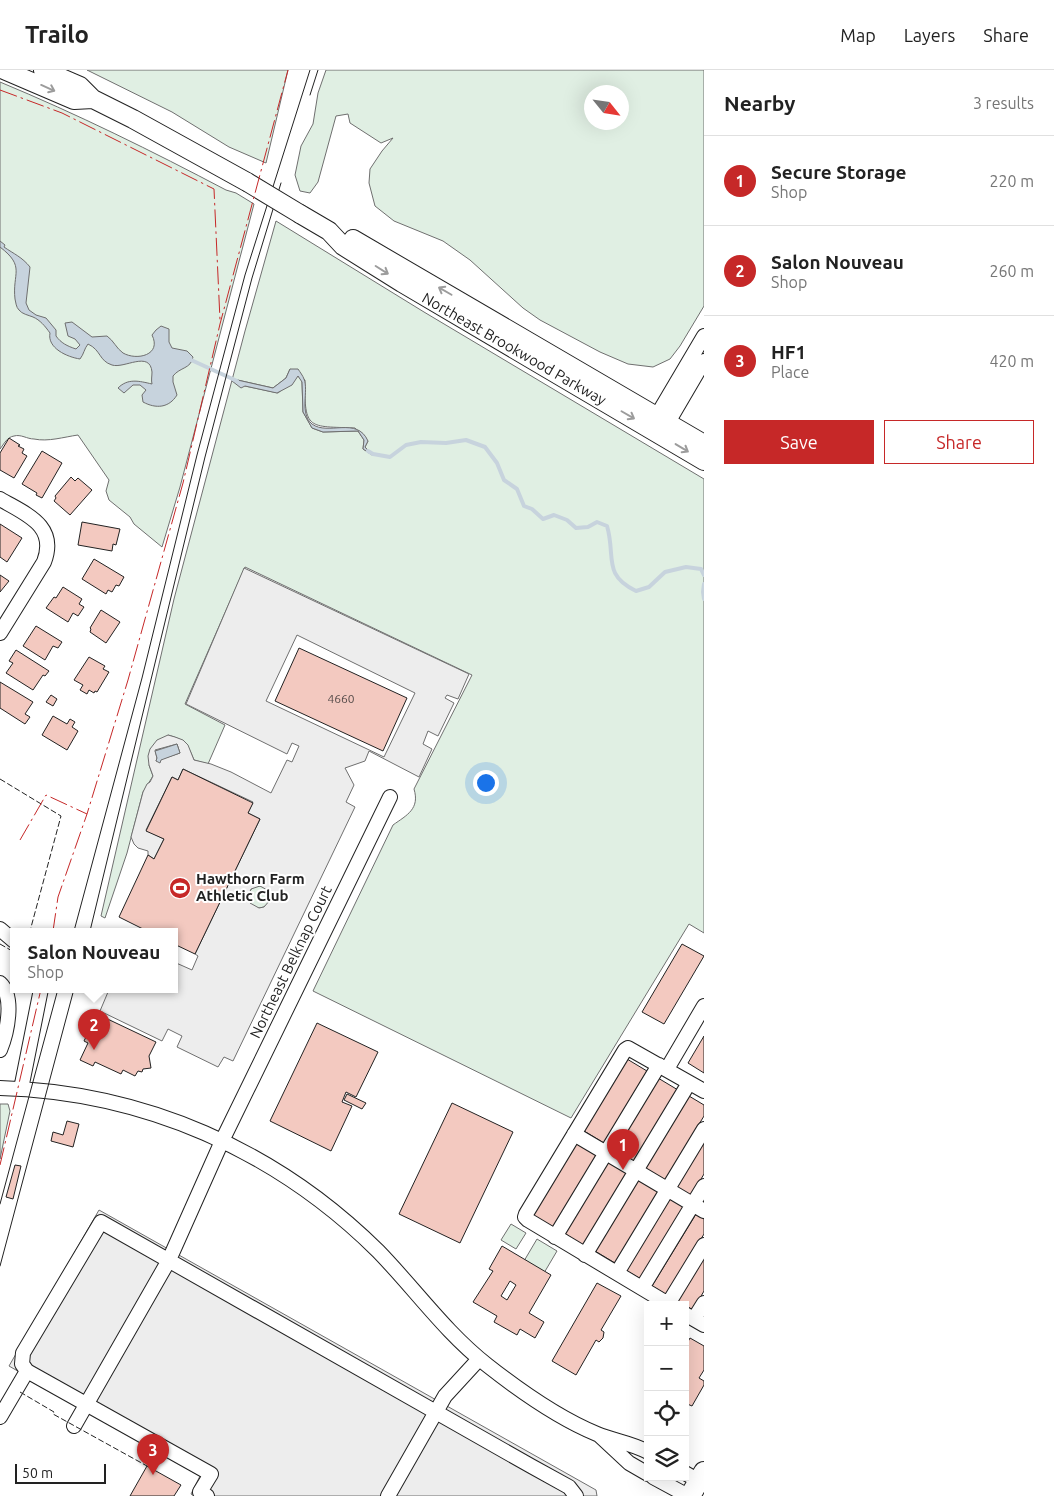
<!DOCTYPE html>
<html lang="en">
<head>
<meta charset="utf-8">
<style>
  body { margin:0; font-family:Ubuntu,sans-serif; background:#f2f2f2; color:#222 }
  .controls { position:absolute; right:15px; bottom:15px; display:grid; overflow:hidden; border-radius:0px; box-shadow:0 5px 20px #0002 }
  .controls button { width:45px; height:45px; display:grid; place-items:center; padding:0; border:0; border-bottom:1px solid #e0e0e0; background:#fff; color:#222; font:25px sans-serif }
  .compass { position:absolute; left:584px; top:15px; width:45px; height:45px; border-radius:50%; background:#fff; box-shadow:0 5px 20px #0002; rotate:120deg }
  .scale { position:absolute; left:15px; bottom:12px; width:91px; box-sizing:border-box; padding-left:5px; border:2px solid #222; border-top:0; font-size:14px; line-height:18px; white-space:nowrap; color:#222; -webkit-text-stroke:4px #fff; paint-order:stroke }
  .you { position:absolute; left:485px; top:712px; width:18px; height:18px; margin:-12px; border:4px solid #fff; border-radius:50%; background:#1a73e8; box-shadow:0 0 0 8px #1a73e833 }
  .badge { display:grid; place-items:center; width:32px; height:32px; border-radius:50%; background:#c62828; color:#fff; font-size:16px; font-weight:700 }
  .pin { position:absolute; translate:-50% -41px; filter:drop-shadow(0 1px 2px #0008) }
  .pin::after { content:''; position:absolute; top:26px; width:18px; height:15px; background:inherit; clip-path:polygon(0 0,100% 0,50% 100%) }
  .popup { position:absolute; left:10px; top:858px; width:168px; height:65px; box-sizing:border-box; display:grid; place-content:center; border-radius:0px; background:#fff; filter:drop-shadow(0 1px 4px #0005); font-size:16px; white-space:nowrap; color:#767676 }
  .popup b { font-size:19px; color:#222 }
  .popup::after { content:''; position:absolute; left:50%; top:100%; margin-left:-10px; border:10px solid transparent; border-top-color:#fff }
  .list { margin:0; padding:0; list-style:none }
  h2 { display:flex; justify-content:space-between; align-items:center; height:65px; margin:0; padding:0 20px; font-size:21px }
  h2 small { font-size:16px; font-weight:400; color:#767676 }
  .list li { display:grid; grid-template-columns:32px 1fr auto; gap:15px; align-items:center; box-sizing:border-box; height:90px; padding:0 20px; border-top:1px solid #e0e0e0 }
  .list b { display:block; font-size:19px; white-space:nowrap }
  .list p { margin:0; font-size:16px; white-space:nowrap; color:#767676 }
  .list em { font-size:16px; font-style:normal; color:#767676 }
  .actions { display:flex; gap:10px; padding:15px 20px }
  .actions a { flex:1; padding:11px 0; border:1px solid #c62828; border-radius:0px; text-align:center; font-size:18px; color:#c62828 }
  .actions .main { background:#c62828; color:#fff }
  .icon { flex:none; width:28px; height:28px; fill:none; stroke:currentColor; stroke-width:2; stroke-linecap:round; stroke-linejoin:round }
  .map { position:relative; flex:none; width:704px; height:1426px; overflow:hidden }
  header { display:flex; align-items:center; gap:30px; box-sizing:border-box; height:70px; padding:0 25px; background:#fff; border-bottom:1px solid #e0e0e0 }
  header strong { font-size:24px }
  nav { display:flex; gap:28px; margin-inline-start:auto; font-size:18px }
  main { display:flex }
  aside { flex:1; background:#fff }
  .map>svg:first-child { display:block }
  .green { fill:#e0efe3; stroke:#6f6f6f; fill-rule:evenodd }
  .parking { fill:#ededed; stroke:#6f6f6f; fill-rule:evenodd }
  .water { fill:#c7d3dd; stroke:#6f6f6f }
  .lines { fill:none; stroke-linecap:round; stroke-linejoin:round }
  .stream { stroke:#c7d3dd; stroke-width:4 }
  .building { fill:#f3c9c0; stroke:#222; fill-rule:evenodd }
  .minor-casing { stroke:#222; stroke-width:16 }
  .major-casing { stroke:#222; stroke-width:20 }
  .highway-casing { stroke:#222; stroke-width:22 }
  .minor { stroke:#fff; stroke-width:14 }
  .major { stroke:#fff; stroke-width:18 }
  .highway { stroke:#fff; stroke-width:20 }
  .tram { stroke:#222; stroke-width:1 }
  .major-bridge-casing { stroke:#222; stroke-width:20; stroke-linecap:butt }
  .major-bridge { stroke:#fff; stroke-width:18 }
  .fence { stroke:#222; stroke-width:1; stroke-dasharray:6 2.5; stroke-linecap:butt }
  .power { stroke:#c62828; stroke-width:1; stroke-dasharray:18 4 2.5 4; stroke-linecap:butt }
  .oneway { stroke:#9c9c9c }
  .labels { text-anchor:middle; stroke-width:4; stroke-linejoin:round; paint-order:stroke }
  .number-label { font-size:12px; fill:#564c4a }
  .street-label { font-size:15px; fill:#222; stroke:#fff }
  .poi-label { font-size:15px; font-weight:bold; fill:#222; stroke:#fff; text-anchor:start }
</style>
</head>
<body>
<header>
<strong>Trailo</strong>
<nav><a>Map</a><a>Layers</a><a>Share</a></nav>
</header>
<main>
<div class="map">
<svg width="704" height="1426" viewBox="0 0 704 1426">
  <rect width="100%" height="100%" fill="#fff"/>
  <!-- green -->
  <path class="green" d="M87,0H288L266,93L229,77L172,42Z
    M326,0H704V236L680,276L670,289L653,297L628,294L600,282L540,250L523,238L470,190L443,171L394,151L375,136L369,113L370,99L382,81L393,68L381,73L350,53L348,44L336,46L318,112L310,123L300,121L295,105L301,76L313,54L318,23ZM592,22H622V52H592Z
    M0,12C77,44 152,81 226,120L236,123L254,134L180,417L162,477L134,454L130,447L109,430L106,421L109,410L78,365C64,367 48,372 34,369C27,369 21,364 14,366C7,367 4,374 0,379Z
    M276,151L424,242L704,409V863L689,854L571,1048L313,921L393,755C407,745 420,739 414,719L472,605L245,497L185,634L225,655L208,694L194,690C187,673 185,670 168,665L149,695L153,706L143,722L127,783L105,848L101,846L174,529L245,261ZM290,299L305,310C304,361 309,356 355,358L368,371L365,377L372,384L363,379L364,370L358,361L323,362L312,358L303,342L302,311L298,306L278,323L245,316L233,309L273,318L286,308Z
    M248 827a11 11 0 1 1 22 0a11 11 0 1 1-22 0Z
    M0,1034H8L10,1041L0,1089Z
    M511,1154L526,1163L516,1179L501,1170Z
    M537,1169L557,1181L544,1203L524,1191Z"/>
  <!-- parking -->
  <path class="parking" d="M244,498L469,604L458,629L447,625L445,628L454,633L438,666L428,661L423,674L432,679L419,707L369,681L365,691L345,698L354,715L346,732L355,737L233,991L224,987L218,997L177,977L182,966L168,959L162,971L100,941L108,922L103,919H174V892L192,900L198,886L195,884L260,749L248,743L253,732L183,699L178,710L172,707L146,760L164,769L154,789L148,785V781L138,778L134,774L131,767L143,722L147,714L150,712L153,706L149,695L148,686L150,679L157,670L168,665L175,667L183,670L188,675L194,690L211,694L231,702L271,723L287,690L292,692L299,676L292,673L287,684L186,634ZM297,565L415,623L384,687L266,631ZM177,674L180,683L156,691L157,688L155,680ZM260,816L269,821L270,830L264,837L259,838L250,833L249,824L251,819Z
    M99,1140L596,1420L597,1426H194L191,1424L200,1406L9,1296Z"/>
  <!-- water -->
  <path class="water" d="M0,171L5,175L4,177C14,184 22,187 30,197L26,233L29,240L36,245L46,248L56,260V266C61,273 67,276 76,279L80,275L75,269L68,266L65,253L72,252L92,267L107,266C114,271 116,278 123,283C137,291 162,285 152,265L156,260L161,256L169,259V272L172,278L187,281L193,287C191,299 180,297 173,306V312L177,325C169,338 156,339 143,332L142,325L146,320L140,315H133L124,323L118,318C128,308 139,311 152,314C151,310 152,306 152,302C150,280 124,299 112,295C99,291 101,280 88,274C84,279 84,284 80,289C67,287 47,278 50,263C45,256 40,250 33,247C28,245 22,244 19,240C16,237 16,233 15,229C12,203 26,197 0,177Z
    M290,299H298C300,302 303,306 304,309C309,321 299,343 312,354C328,366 357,346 368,371L365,377L372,385L363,379L364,370L358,361L323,362L312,358L303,342L302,312L298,306L292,315L277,323L245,316L241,318L232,311L233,309L273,318L286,308Z
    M177,674L180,683L161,690L160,693L156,691L157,688L155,681Z"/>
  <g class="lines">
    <!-- stream -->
    <path class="stream" d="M189,289L237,311
      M368,381L373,384L390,387L406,375L421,372L446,373L466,370L485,377L497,393L504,410L517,419L524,436L532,439L543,449L554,445L567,450L576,458L588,457L597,452L607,456C616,486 602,505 636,521L649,517L665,502L686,497L701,499L704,505
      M704,514L703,522L704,529"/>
  </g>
  <!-- building -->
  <path class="building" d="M9,368L20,375L18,376L24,379L22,383L27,386L14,408L0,400V383Z
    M42,381L62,393L42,428L36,425L37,423L22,414Z
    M71,407L75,411L78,408L92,420L70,445L54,431L56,428L55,426Z
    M82,452L120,459L116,475L113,474L112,481L78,475Z
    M0,454L22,468L7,492L0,487Z
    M94,489L124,507L119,516L116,515L112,522L108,520L106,524L82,509Z
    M0,505L9,511L0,522Z
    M63,517L82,529L79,534L84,537L78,546L73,543L68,552L46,538L54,527L56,528Z
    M101,540L120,552L106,573L90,562L91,559L90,558Z
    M36,556L62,572L58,578L53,576L45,590L23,576Z
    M299,578L407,628L383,681L275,631Z
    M16,580L49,601L45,606L43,605L33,620L6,603L13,593L9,591Z
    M89,587L105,596L103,599L109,602L97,622L95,621L94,623L89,620L87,624L80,620L83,615L74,610Z
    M0,612L33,632L25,644L30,647L25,654L0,638Z
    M51,625L57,629L53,636L46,632Z
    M53,646L67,654L70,649L75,652L72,657L78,661L67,680L42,665Z
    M183,699L253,733L248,743L260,749L195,884L174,874V861H147L119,847L148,785L154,789L164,769L146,761L172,707L178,710Z
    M682,874L704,886L664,954L642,942Z
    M97,944L156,972L149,986L151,998L143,999L142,1002L138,1001L135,1006L123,1000L121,1004L95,992L93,996L80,990L88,973L84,971Z
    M317,953L378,982L356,1027L346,1022L342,1032L352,1036L331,1081L270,1051Z
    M704,966V1003L688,993Z
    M627,989L647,1001L604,1073L584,1061Z
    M658,1008L678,1020L635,1092L614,1080Z
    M347,1024L366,1033L362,1039L344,1030Z
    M689,1026L704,1035V1046L665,1110L645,1098Z
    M452,1033L513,1062L460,1173L399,1144Z
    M67,1051L79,1054L73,1077L51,1071L53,1062L63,1065Z
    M704,1070V1104L691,1126L676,1117Z
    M577,1073L597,1085L553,1157L533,1145Z
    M608,1091L628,1104L584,1176L564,1163Z
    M15,1095L21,1096L13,1129L6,1127Z
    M639,1109L659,1121L615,1193L595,1181Z
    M669,1128L684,1137L641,1209L625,1200Z
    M696,1144L704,1149V1164L667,1225L652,1216Z
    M502,1176L551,1205L529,1243L544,1252L535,1268L520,1259L517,1265L494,1252L497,1246L473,1232L493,1201L489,1199ZM510,1211L516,1215L507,1230L501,1226Z
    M704,1187V1221L693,1240L678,1231Z
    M597,1213L621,1226L601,1260L604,1262L603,1268L599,1272L596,1270L576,1305L552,1291Z
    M690,1268L704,1276V1300L699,1308L704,1311V1315L692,1336L685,1333V1277Z
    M147,1396L181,1415L174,1426H130Z"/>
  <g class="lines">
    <!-- minor casing -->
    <g class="minor-casing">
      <path id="minor" d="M652,354L704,266
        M663,361L704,291
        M0,429C25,444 58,455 44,492L0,563
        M0,859L14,871
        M0,913C15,927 7,963 0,980
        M667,999L704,936
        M0,1018C144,1022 276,1080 378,1181C415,1219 445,1262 487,1295C520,1321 558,1348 597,1364C614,1371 632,1373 648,1382
        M21,1019L41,919
        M574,1064L704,1141
        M555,1167L659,995
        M585,1185L689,1013
        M617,1203L704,1059
        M642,1218L704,1116
        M668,1234L704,1175
        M670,1235L528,1150L525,1147L526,1144L625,980L628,978L704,1021
        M685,1244L704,1255
        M694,1249L704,1233
        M27,1301L22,1294L23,1283L101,1152L531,1396L569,1417L576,1426
        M0,1347L27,1301L211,1404L200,1422L207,1426
        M74,1356L169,1190L222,1071L390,727
        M600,1366L629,1393L648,1404
        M685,1403L699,1411
        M653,1407L688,1426
        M388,1426L445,1326L479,1289"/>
    </g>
    <!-- major casing -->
    <g class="major-casing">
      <path id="major" d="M4,0L74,30L93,29
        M43,0L80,16L93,29L133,49L247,112
        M300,144L329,161L343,176L402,213L704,391
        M353,169L704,374"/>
    </g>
    <!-- highway casing -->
    <g class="highway-casing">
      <path id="highway" d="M690,1426L704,1402"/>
    </g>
    <!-- minor -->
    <use href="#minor" class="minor"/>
    <!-- major -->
    <use href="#major" class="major"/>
    <!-- highway -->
    <use href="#highway" class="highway"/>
    <!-- tram -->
    <path class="tram" d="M310,25L318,0
      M74,861L142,608L197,385L245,205L310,0
      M90,861L205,387L252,208L281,113
      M0,1134L58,919
      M0,1196L74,919"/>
    <!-- major-bridge casing -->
    <g class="major-bridge-casing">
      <path id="major-bridge" d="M247,112L300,144"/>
    </g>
    <!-- major-bridge -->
    <use href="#major-bridge" class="major-bridge"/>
    <!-- fence -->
    <path class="fence" d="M0,709L61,746L30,861
      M0,874L14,882
      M20,1322L54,1342L53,1344L147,1396"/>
    <!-- power -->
    <path class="power" d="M0,20L62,43L214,119L220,250
      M20,770L46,725L87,744L128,610L183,413L220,254L288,0
      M53,861L58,827L87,744
      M0,1095L41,919"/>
  </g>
  <!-- one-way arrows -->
  <defs><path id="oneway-shaft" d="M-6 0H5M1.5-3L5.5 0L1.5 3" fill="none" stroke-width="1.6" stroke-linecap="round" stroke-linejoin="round" transform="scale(1.25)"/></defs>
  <g class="oneway">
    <use href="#oneway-shaft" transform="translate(48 18) rotate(24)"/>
    <use href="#oneway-shaft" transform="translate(382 200) rotate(32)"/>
    <use href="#oneway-shaft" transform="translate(445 221) rotate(-150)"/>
    <use href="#oneway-shaft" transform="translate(628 345) rotate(30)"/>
    <use href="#oneway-shaft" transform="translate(682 378) rotate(31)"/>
  </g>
  <!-- icons -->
  <defs>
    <g id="stadium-disc" transform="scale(1.125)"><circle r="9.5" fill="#c62828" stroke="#fff"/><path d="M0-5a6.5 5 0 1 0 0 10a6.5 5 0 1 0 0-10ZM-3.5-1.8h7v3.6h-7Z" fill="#fff"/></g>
  </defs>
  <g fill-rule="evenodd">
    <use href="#stadium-disc" x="180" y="818"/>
  </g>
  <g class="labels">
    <!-- number labels -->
    <g class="number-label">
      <text x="341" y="633">4660</text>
    </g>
    <!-- street labels -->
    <g class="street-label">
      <text transform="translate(514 279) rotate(30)" y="5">Northeast Brookwood Parkway</text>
      <text transform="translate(291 892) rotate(-64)" y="5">Northeast Belknap Court</text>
    </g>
    <!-- poi labels -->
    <g class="poi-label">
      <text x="196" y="814">Hawthorn Farm<tspan x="196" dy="17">Athletic Club</tspan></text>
    </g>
  </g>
</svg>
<div class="controls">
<button>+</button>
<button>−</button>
<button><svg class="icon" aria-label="locate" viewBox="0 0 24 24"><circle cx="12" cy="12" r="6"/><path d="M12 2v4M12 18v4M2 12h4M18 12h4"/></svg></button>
<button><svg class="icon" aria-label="layers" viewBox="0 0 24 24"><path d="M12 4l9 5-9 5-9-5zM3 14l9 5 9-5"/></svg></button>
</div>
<svg class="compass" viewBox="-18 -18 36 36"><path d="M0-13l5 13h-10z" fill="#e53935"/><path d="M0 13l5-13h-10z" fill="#767676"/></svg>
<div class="scale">50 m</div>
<div class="you"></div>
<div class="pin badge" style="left:623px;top:1100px">1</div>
<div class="pin badge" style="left:94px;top:980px">2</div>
<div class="popup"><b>Salon Nouveau</b>Shop</div>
<div class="pin badge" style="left:153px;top:1405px">3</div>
</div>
<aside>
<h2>Nearby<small>3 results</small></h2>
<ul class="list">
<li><span class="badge">1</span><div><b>Secure Storage</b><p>Shop</p></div><em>220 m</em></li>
<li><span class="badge">2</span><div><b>Salon Nouveau</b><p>Shop</p></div><em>260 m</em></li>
<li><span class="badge">3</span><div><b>HF1</b><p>Place</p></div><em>420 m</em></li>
</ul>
<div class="actions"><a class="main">Save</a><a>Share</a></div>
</aside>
</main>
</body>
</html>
